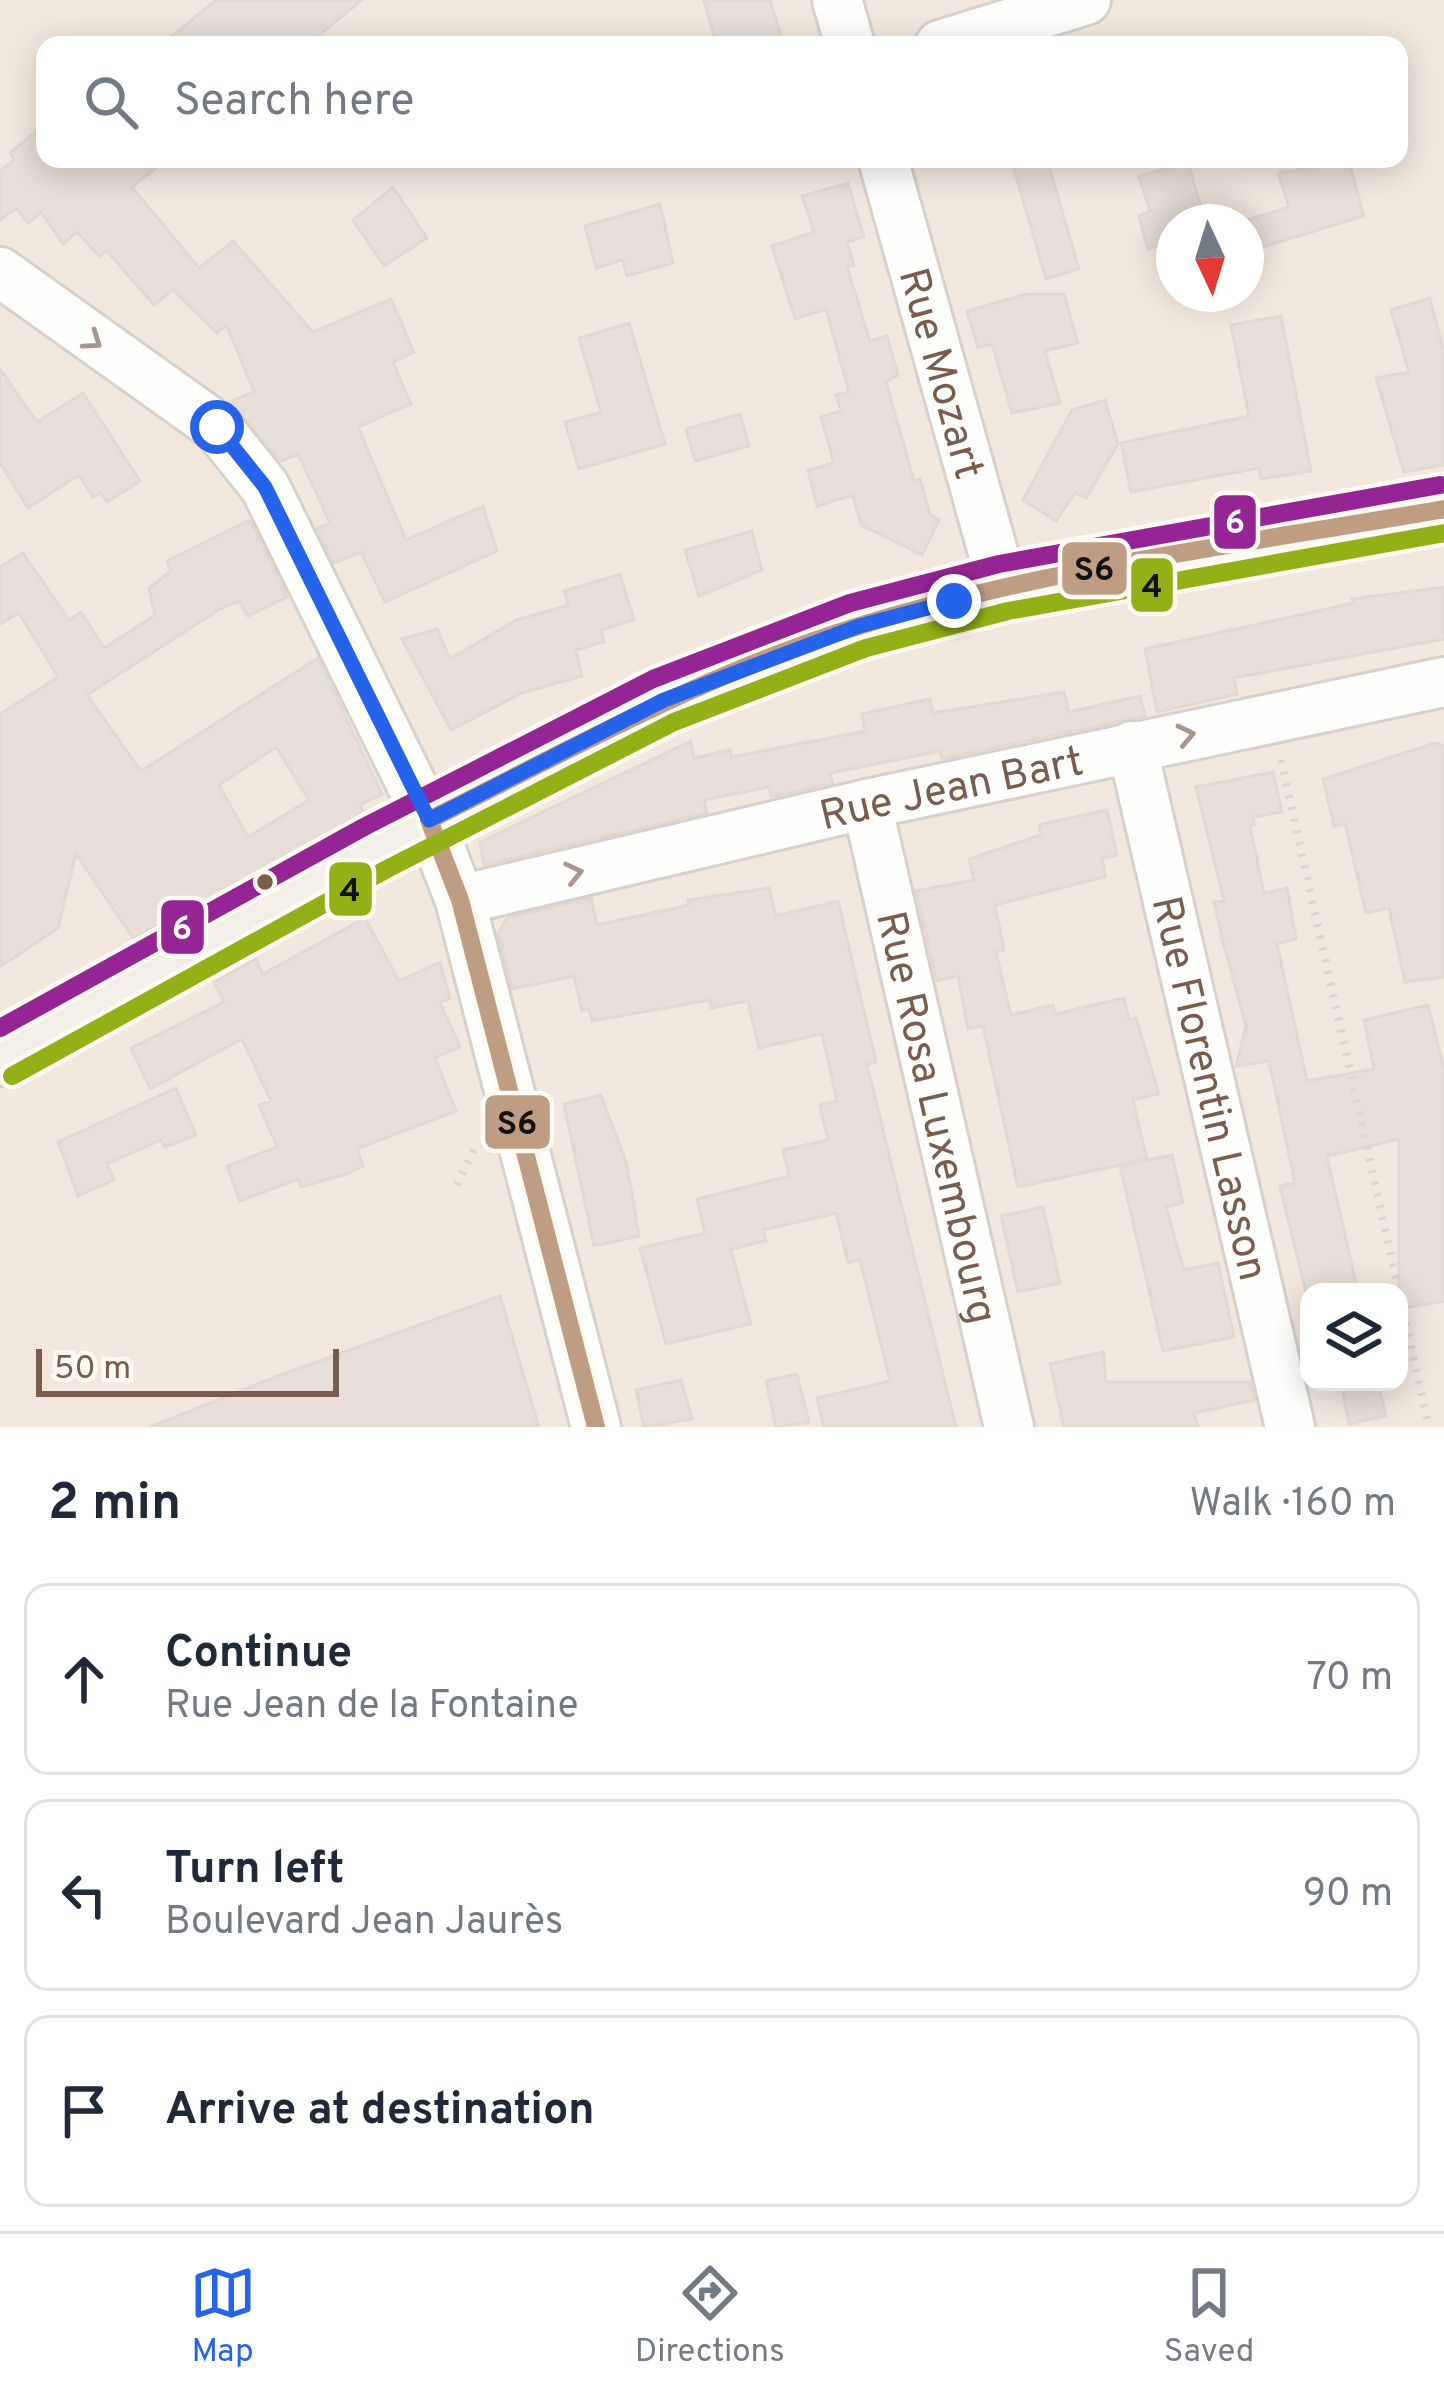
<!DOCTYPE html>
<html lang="en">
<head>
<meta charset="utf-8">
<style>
  body { margin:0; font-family:Overpass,sans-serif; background:#f2f2f3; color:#1f2937 }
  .controls { position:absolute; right:36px; bottom:36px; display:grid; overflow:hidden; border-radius:24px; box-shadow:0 6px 30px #0003 }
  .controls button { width:108px; height:108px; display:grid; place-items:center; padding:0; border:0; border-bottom:3px solid #e0e1e3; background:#fff; color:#1f2937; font:60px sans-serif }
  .compass { position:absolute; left:1156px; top:204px; width:108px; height:108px; border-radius:50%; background:#fff; box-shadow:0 6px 30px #0003; rotate:176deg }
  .scale { position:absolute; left:36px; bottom:30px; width:303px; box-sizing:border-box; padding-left:12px; border:6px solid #7a5c4d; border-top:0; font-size:33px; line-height:42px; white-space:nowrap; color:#7a5c4d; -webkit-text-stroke:9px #fffaf3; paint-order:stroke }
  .stop { position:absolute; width:36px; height:36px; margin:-27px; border:9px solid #2563eb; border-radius:50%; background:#fff }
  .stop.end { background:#2563eb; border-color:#fff; box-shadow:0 3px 12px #0008 }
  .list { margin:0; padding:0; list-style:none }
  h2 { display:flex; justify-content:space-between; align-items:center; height:156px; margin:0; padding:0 48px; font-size:51px }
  h2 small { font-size:39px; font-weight:400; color:#747a83 }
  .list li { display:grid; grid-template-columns:78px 1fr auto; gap:36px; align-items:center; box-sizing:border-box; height:192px; margin:0 24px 24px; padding:0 24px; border:3px solid #e0e1e3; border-radius:24px }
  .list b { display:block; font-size:45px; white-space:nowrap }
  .list p { margin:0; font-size:39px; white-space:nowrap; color:#747a83 }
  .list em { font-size:39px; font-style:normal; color:#747a83 }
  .icon { flex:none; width:66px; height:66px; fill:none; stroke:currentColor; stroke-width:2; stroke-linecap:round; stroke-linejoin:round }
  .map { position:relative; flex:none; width:1444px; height:1427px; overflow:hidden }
  .search { position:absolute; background:#fff; box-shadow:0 6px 30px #0003; left:36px; right:36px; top:36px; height:132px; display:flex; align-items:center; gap:30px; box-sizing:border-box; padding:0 42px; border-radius:24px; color:#747a83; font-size:45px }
  .sheet { height:804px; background:#fff }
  nav { display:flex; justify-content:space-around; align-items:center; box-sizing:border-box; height:168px; border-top:3px solid #e0e1e3; background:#fff; font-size:33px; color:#747a83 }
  nav a { display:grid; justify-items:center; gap:6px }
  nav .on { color:#2563eb }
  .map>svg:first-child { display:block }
  .residential { fill:#f2e8de; fill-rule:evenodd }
  .building { fill:#e6ded7; stroke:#e2d8d2; stroke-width:3; fill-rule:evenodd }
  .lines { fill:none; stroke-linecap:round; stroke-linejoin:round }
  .minor-casing { stroke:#d7d1cb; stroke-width:54 }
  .major-casing { stroke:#dad1cc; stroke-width:66 }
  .path { stroke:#dcd5d0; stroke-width:8; stroke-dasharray:3 9; stroke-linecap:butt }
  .minor { stroke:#fefefd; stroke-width:48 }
  .major { stroke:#f3eee8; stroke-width:60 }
  .bus-1-casing { stroke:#fffaf3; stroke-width:27 }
  .bus-2-casing { stroke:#fffaf3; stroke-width:27 }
  .bus-3-casing { stroke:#fffaf3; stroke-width:27 }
  .bus-1 { stroke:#bf9d83; stroke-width:18 }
  .bus-2 { stroke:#93b016; stroke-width:18 }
  .bus-3 { stroke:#952594; stroke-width:18 }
  .oneway { stroke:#a8958b }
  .route { stroke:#2563eb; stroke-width:15 }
  .bus-dot { fill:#7a5c4d; stroke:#fffaf3; stroke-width:4.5 }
  .labels { text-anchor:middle; stroke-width:12; stroke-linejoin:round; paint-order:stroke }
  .street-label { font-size:42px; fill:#7a5c4d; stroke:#fffaf3 }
  .line-badge { stroke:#fffaf3; stroke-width:4.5 }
  .badge-label { font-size:33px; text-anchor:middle; font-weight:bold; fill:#fff }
  .pale-badge-label { font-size:33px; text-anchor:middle; font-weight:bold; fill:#111 }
</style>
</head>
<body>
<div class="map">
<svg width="1444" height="1427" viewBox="0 0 1444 1427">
  <rect width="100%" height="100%" fill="#f9f5f0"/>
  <!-- residential -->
  <path class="residential" d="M0,0H1444V1427H0ZM45,45H1399V159H45ZM1174,222H1246V294H1174ZM1309,1292H1399V1382H1309Z"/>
  <!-- building -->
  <path class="building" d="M216,0H362L307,45H161Z
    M704,0H770L784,45H716Z
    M45,124V159H167L132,187L199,268L233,241L313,332L391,299L414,352L393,362L411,404L358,427L406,540L483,506L497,551L385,602L361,552L334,563L317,529L330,523L298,454L281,461L230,402L254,391L226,325L217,333L173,290L154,305L107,251L99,256L77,232L63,244L41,212L28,223L16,208L0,220V171L14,160L10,153Z
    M1011,159H1047L1079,269L1046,279Z
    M1188,162L1205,222H1174V241L1148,249L1139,216L1150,211L1139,176Z
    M1349,162L1364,216L1246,252V222H1240L1289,207L1278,173Z
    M848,183L864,237L847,242L854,265L847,267L870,341L887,336L898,375L886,382L914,481L920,479L930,514L939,520L922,555L861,525L853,495L817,506L808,470L834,463L821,417L841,411L836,395L849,392L826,309L795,319L772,246L814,232L802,196Z
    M393,187L427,238L384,266L353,220Z
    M660,204L673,263L627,276L623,260L596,268L585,226Z
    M1027,294H1064L1078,343L1045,351L1060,403L1012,413L992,344L978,348L967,311Z
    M1430,298L1444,353V465L1404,472L1376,378L1409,372L1391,310Z
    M1281,316L1311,471L1261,479L1259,468L1131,492L1121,443L1249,416L1231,325Z
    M629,323L665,444L579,469L565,422L601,412L579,338Z
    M0,369L37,422L83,393L140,481L107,502L101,493L93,497L79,475L28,508L0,463Z
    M1105,400L1118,444L1086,498L1075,493L1056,521L1023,500L1072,410Z
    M740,414L749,446L695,461L686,429Z
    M250,520L287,597L248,616L239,601L220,609L87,695L141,771L318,658L382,794L360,805L364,812L266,869L133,938L76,854L58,928L0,967V714L58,677L19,613L0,624V567L23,553L69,620L81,612L104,648L155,615L149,588L171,571L167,561ZM276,747L309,800L248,837L219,785Z
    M752,531L762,570L699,596L685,550Z
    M620,574L634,620L601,630L604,642L576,650L582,676L522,693L451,730L402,639L437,629L450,659L516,620L569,605L564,591Z
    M1444,587V639L1234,678L1237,694L1157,712L1145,649L1354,603L1352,599Z
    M1064,692L1069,712L1140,696L1145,716L942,759L940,751L830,773L832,783L771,797L769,787L704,800L707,813L484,865L480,842L691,741L694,758L730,750L732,757L865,731L862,714L930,699L933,713Z
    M1435,743L1444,746V977L1405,982L1389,908L1366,913L1345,824L1334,826L1323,779Z
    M1273,772L1282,812L1253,817L1254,825L1250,826L1264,893L1287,888L1296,939L1277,944L1307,1081L1374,1069L1364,1020L1428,1005L1444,1070V1301L1399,1309V1139L1327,1156L1358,1292H1306L1280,1186L1295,1183L1269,1061L1236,1066L1246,1026L1223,942L1214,902L1224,901L1196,787Z
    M1107,810L1117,855L1102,858L1105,877L995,905L1004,950L996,952L1011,1015L1053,1005L1055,1014L1124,998L1129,1020L1136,1018L1159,1094L1133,1100L1147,1159L1018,1187L983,1026L968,1029L958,976L937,981L916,891L974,880L969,859L1041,835L1039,825Z
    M769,888L776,916L838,901L876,1062L867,1065L956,1427H824L817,1398L890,1381L860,1260L848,1263L836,1213L763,1230L766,1241L731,1249L751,1324L666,1344L640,1248L705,1233L697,1199L789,1176L783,1150L828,1140L820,1105L837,1101L822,1034L759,1048L748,1001L711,1008L710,1000L592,1021L589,1009L582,1011L574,976L512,989L498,933L507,918L591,898L597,925L689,905L688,900Z
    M365,918L399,981L440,962L450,999L440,1002L460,1047L435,1058L456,1111L357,1149L363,1166L346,1174L301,1187L298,1179L240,1201L227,1166L277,1147L259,1105L271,1101L242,1039L150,1089L131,1048L224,1002L214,982L256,959L263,974Z
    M176,1088L196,1135L165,1147L161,1140L107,1164L114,1180L78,1196L58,1142Z
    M601,1095L627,1165L639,1236L594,1246L564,1104Z
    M1172,1155L1183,1203L1166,1207L1184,1270L1218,1263L1234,1337L1163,1351L1120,1166Z
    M1043,1207L1060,1283L1018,1292L1001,1216Z
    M500,1296L539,1427H150L280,1375Z
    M1103,1352L1106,1382H1250L1255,1400L1194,1413L1198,1427H1064L1050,1364Z
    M797,1374L809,1422L776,1427L766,1381Z
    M681,1380L692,1419L644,1427L636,1390Z
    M1341,1382H1378L1386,1416L1349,1424Z"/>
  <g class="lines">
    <!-- minor casing -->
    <g class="minor-casing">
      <g id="minor">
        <path d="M837,0L850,45"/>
        <path d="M940,45L1086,0"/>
        <path id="s1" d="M883,159L1003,588"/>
        <path d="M0,272L217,427L265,487L429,820L460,900L596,1427"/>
        <path id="s2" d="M1132,746L1290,1427"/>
        <path id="s3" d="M867,804L1009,1427"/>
        <path id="s4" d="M460,900L867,804L1444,682"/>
      </g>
    </g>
    <!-- major casing -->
    <g class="major-casing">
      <path id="major" d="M0,1055L376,848L664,700L859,625L1003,588L1444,509"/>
    </g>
    <!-- path -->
    <path class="path" d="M1281,760L1429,1427
      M457,1185L477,1143"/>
    <!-- minor -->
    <use href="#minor" class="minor"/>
    <!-- major -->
    <use href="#major" class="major"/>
    <!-- bus-1 casing -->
    <g class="bus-1-casing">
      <path id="bus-1" d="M429,820C570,750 710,671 862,625C1051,567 1250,543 1444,509
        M429,820L460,900L596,1427"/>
    </g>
    <!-- bus-2 casing -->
    <g class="bus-2-casing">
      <path id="bus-2" d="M12,1076L387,869L674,722L866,648L1008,611L1444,533"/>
    </g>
    <!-- bus-3 casing -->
    <g class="bus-3-casing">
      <path id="bus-3" d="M0,1028L364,827L653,679L850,603L999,564L1440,485"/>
    </g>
    <!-- bus-1 -->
    <use href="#bus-1" class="bus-1"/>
    <!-- bus-2 -->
    <use href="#bus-2" class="bus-2"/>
    <!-- bus-3 -->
    <use href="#bus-3" class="bus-3"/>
  </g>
  <!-- one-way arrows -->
  <defs><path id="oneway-chevron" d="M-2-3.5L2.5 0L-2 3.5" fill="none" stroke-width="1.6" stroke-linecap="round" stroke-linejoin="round" transform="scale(3)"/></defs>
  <g class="oneway">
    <use href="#oneway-chevron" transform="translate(93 341) rotate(35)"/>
    <use href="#oneway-chevron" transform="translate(1186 735) rotate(-12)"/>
    <use href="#oneway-chevron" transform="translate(574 873) rotate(-13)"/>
  </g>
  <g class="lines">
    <!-- route -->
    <path class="route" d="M217,427L265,487L429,820L664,700L859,626L954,601"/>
  </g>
  <!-- markers -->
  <circle class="bus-dot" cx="265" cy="882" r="10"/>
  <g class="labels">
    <!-- street labels -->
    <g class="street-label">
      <text dy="15" stroke="none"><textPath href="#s1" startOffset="222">Rue Mozart</textPath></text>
      <text dy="15" stroke="none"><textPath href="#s4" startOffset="504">Rue Jean Bart</textPath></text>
      <text dy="15" stroke="none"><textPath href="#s2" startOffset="351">Rue Florentin Lasson</textPath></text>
      <text dy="15" stroke="none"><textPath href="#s3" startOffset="321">Rue Rosa Luxembourg</textPath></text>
    </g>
  </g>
  <g class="line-badge">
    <rect x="1212" y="493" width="46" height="58" rx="12" fill="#952594"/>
    <rect x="1060" y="540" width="69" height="57" rx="12" fill="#bf9d83"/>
    <rect x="1129" y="556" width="46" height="58" rx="12" fill="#93b016"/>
    <rect x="327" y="860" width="47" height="58" rx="12" fill="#93b016"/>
    <rect x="159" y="898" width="47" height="58" rx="12" fill="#952594"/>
    <rect x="483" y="1093" width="69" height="58" rx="12" fill="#bf9d83"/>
  </g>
  <g class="badge-label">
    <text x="1235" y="533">6</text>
    <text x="182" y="939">6</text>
  </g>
  <g class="pale-badge-label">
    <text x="1094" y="580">S6</text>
    <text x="1152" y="597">4</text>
    <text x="350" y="901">4</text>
    <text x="517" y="1134">S6</text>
  </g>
</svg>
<div class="controls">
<button><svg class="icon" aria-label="layers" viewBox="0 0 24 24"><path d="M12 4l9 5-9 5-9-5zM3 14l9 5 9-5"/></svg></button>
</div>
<svg class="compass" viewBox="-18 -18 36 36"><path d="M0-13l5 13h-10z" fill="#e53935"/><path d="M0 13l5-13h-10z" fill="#747a83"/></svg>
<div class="scale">50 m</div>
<div class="stop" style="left:217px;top:427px"></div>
<div class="stop end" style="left:954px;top:601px"></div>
<div class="search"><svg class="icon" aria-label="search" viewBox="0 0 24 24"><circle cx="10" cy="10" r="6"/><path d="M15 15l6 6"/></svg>Search here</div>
</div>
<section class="sheet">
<h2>2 min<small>Walk · 160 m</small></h2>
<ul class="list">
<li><svg class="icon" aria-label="ahead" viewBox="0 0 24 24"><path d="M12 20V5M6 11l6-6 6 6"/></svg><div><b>Continue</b><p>Rue Jean de la Fontaine</p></div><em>70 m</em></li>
<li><svg class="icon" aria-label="left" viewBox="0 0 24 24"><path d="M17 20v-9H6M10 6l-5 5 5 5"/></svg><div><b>Turn left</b><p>Boulevard Jean Jaurès</p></div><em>90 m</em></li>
<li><svg class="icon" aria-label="arrive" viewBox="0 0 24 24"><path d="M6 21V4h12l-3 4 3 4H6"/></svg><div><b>Arrive at destination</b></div></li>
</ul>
</section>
<nav>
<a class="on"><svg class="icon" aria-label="map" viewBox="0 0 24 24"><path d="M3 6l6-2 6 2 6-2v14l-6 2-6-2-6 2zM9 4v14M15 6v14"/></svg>Map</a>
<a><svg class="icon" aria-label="directions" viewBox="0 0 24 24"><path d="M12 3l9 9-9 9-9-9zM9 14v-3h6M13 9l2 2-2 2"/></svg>Directions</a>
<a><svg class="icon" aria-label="saved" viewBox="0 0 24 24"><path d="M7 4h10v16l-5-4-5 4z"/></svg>Saved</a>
</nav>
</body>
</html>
